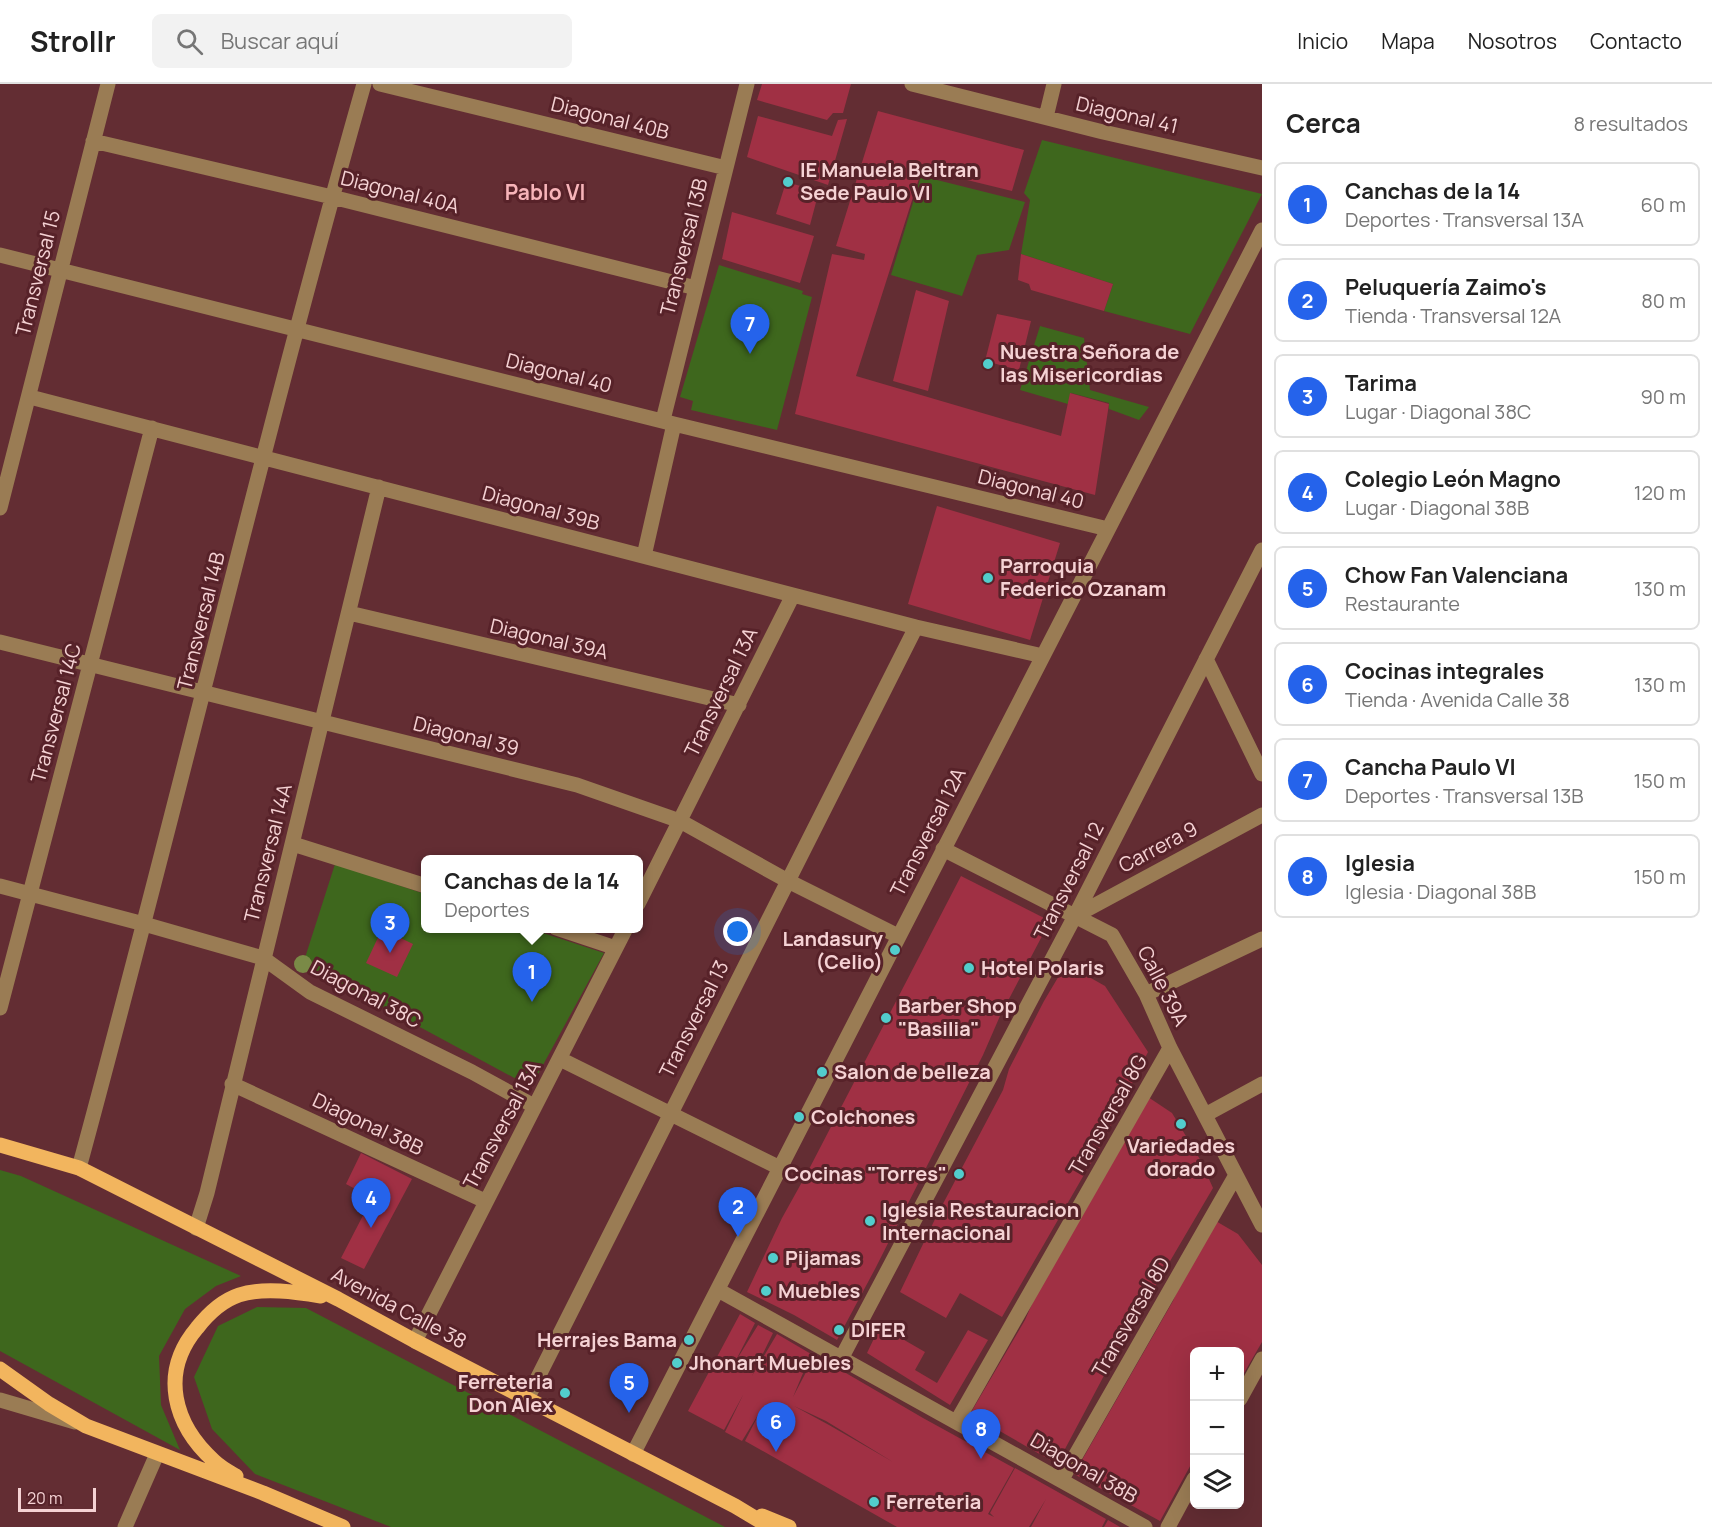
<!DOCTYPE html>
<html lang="es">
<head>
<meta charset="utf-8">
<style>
  body { margin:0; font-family:Manrope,sans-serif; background:#f2f2f2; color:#222 }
  .controls { position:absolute; right:18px; bottom:18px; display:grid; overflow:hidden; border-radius:9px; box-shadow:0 6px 24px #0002 }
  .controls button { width:54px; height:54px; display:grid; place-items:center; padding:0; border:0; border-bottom:2px solid #e0e0e0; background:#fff; color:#222; font:30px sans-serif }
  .scale { position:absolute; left:18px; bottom:15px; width:78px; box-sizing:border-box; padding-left:6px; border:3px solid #f5d2d4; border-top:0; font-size:16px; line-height:21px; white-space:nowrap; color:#f5d2d4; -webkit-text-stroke:4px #572229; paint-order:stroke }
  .you { position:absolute; left:738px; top:848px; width:21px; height:21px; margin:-15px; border:4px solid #fff; border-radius:50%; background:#1a73e8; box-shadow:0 0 0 9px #1a73e833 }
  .badge { display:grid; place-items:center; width:39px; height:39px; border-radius:50%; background:#2563eb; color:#fff; font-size:20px; font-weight:700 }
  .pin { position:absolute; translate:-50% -50px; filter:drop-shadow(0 2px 3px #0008) }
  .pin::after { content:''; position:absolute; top:32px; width:21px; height:18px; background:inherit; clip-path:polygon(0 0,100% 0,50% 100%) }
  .popup { position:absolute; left:421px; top:771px; width:222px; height:78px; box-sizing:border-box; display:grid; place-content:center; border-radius:9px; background:#fff; filter:drop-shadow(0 2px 4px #0005); font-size:20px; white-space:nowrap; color:#767676 }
  .popup b { font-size:22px; color:#222 }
  .popup::after { content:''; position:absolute; left:50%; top:100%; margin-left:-12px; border:12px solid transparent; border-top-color:#fff }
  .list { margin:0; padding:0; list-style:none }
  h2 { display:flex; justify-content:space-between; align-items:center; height:78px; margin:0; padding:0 24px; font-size:26px }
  h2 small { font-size:20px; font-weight:400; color:#767676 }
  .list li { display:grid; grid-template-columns:39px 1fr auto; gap:18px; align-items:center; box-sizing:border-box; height:84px; margin:0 12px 12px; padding:0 12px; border:2px solid #e0e0e0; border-radius:9px }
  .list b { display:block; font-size:22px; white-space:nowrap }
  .list p { margin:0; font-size:20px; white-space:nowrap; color:#767676 }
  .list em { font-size:20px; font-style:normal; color:#767676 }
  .icon { flex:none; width:33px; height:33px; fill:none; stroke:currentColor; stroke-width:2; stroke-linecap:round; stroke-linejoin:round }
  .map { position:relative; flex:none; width:1262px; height:1443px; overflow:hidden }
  header { display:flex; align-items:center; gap:36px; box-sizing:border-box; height:84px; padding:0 30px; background:#fff; border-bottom:2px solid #e0e0e0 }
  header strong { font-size:28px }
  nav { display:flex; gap:33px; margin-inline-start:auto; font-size:21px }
  .search { width:420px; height:54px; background:#f2f2f2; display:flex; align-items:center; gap:15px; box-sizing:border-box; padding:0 21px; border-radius:9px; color:#767676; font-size:22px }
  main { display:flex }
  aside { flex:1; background:#fff }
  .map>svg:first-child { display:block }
  .green { fill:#3e671d }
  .building { fill:#a03044; fill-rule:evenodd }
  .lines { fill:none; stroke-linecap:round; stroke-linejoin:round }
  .minor { stroke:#9a7c54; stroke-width:15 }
  .major { stroke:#f2b55e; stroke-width:15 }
  .tree { fill:#7a8a47 }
  .poi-dot { fill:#52cdcc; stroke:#572229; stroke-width:2 }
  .labels { text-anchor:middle; stroke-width:6; stroke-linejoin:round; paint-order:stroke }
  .street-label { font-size:20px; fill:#f5d2d4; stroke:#572229 }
  .poi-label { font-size:20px; font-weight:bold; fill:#f5d2d4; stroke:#572229; text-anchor:start }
  .neighbourhood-label { font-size:21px; font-weight:bold; fill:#f7b4b9; stroke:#572229 }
</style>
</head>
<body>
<header>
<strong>Strollr</strong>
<div class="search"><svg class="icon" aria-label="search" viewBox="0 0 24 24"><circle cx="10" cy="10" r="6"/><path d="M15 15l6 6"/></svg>Buscar aquí</div>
<nav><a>Inicio</a><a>Mapa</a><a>Nosotros</a><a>Contacto</a></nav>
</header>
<main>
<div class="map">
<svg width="1262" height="1443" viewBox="0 0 1262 1443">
  <rect width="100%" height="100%" fill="#632d33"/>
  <!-- green -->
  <path class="green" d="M1042,56L1262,110L1190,250L1104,227L1113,200L1021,170L1030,116L1024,109Z
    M921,92L1025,118L1009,166L977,171L962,212L891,191Z
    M719,181L803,207L802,210L812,213L777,346L691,326L693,317L680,313Z
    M1040,242L1084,254L1090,306L1149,323L1139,336L1109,325V319L1071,309L1068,320L1020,306Z
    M335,780L425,810L426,844L531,845L604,869L531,1003L303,880Z
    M0,1086L21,1092L241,1192L216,1202L185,1225L159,1272L161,1321L180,1366L0,1267Z
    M257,1223L306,1224L725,1443H391L255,1390L212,1345L194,1293L218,1242Z"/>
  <!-- building -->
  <path class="building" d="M762,0H851L843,29H833L827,36L757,16Z
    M878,27L1024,66L1012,107L922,85L856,292L1061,352L1070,309L1109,320L1095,411L795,330L832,170L864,176L865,170L836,162Z
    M758,32L832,52L838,36L847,35L828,101L747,73Z
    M786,98L819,107L810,141L776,130Z
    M732,128L814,152L800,199L722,175Z
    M1021,170L1113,200L1104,227L1031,206L1029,200L1018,196Z
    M916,206L949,217L928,307L893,297Z
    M997,230L1031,237L1019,286L985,277Z
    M937,422L1060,459L1030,556L908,520Z
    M961,792L1050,837L1000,932L983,971L875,1185L837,1256L794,1231L747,1208L782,1134L807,1089Z
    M382,845L413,860L397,893L366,879Z
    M1066,880L1105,902L1148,968L1100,1063L1002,1233L960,1209L946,1234L900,1208L936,1133L1003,1006L1009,985L1044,917Z
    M1148,1013L1172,1029L1201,1077L1213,1104L1116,1269L1057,1380L970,1330L1025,1236L1036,1211Z
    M361,1069L412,1095L364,1185L341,1174L372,1114L346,1100Z
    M1214,1136L1238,1150L1262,1181V1258L1240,1296V1268H1194V1375L1160,1437L1074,1390L1173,1217L1187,1184Z
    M740,1230L755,1239L734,1280L758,1241L773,1249L752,1292L777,1250L811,1270L793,1313L815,1271L923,1334L1014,1384L988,1430L994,1433L990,1429L1015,1384L1106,1435L1102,1443H1031L1046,1415L1029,1443H897L745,1357L761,1326L742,1357L725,1348L743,1311L724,1346L688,1327ZM794,1322L826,1337L893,1378L829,1341Z
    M880,1242L925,1268L915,1286L937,1299L968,1246L988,1256L950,1321L867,1269Z
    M1108,1436L1120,1443H1104Z"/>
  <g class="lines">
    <!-- minor -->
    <path class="minor" d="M380,0L726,84
      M912,0L1103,48L1262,84
      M1046,33L1054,0
      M93,57L332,113L696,204
      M0,171L674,340L1108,445
      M30,313L916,543L1043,572
      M663,336L747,0
      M0,424L108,0
      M644,472L674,340
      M349,529L739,621
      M0,558L577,701L680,737L788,797L898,852
      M1206,575L1262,690
      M293,760L426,802
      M943,765L1112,851L1146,910L1170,964L1262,1141
      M0,802L144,840L263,874L310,908L472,988L534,1022
      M638,820L793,511
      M1075,832L1262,731
      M556,844L616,864
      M1146,910L1262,855
      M0,924L152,344
      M560,975L780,1084
      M232,1000L485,1117
      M1205,1031L1262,1000
      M79,1084C177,724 262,359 364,0
      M196,1144L207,1109L379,403
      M718,1206L1145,1443
      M415,1257L626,844
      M842,1273L1075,832L1262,466
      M527,1315L916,543
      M1240,1315L1262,1275
      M0,1316L75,1338
      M957,1337L1170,964
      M633,1370L1262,146
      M1062,1395L1236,1091
      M125,1443L157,1370
      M1168,1443L1194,1395"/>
    <!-- major -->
    <path class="major" d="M0,1061L79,1084L338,1215L415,1257L735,1422L770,1443
      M0,1285L49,1320L86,1342L263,1409L343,1443
      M236,1392C229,1388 220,1383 214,1377C174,1341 159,1289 197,1244C208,1230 221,1217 239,1211C263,1203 297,1208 321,1212
      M762,1432L789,1443"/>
  </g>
  <!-- trees -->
  <circle class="tree" cx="303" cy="880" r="9"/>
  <!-- markers -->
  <g class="poi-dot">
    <circle cx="788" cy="98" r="6"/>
    <circle cx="988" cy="280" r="6"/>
    <circle cx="988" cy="494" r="6"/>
    <circle cx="895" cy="866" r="6"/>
    <circle cx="969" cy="884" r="6"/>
    <circle cx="886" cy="934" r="6"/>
    <circle cx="822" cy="988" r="6"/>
    <circle cx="799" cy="1033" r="6"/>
    <circle cx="1181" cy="1040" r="6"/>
    <circle cx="959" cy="1090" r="6"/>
    <circle cx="870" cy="1137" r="6"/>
    <circle cx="773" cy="1174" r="6"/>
    <circle cx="766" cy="1207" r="6"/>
    <circle cx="839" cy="1246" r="6"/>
    <circle cx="689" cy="1256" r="6"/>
    <circle cx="677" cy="1279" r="6"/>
    <circle cx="565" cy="1309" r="6"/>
    <circle cx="874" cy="1418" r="6"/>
  </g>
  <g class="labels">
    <!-- street labels -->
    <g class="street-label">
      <text transform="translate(1127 31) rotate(13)" y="7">Diagonal 41</text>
      <text transform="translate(610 34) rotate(14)" y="7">Diagonal 40B</text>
      <text transform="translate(400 108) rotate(14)" y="7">Diagonal 40A</text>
      <text transform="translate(684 163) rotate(-76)" y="7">Transversal 13B</text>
      <text transform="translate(38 189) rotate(-76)" y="7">Transversal 15</text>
      <text transform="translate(559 289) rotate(14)" y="7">Diagonal 40</text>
      <text transform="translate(1031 405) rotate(14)" y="7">Diagonal 40</text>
      <text transform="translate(541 424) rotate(15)" y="7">Diagonal 39B</text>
      <text transform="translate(201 537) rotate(-76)" y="7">Transversal 14B</text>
      <text transform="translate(549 555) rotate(13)" y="7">Diagonal 39A</text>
      <text transform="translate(721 608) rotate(-64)" y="7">Transversal 13A</text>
      <text transform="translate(56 629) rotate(-75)" y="7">Transversal 14C</text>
      <text transform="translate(466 652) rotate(14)" y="7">Diagonal 39</text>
      <text transform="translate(928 748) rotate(-63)" y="7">Transversal 12A</text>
      <text transform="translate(1158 763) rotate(-28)" y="7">Carrera 9</text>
      <text transform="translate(268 769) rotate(-76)" y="7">Transversal 14A</text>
      <text transform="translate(1069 797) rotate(-63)" y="7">Transversal 12</text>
      <text transform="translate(1163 902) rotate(63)" y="7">Calle 39A</text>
      <text transform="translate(366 910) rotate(28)" y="7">Diagonal 38C</text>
      <text transform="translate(694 935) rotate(-63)" y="7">Transversal 13</text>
      <text transform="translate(1108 1031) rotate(-60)" y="7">Transversal 8G</text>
      <text transform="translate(368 1040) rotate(25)" y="7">Diagonal 38B</text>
      <text transform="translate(502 1041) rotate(-62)" y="7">Transversal 13A</text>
      <text transform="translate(399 1224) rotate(28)" y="7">Avenida Calle 38</text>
      <text transform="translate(1131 1233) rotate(-60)" y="7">Transversal 8D</text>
      <text transform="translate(1084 1384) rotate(30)" y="7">Diagonal 38B</text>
    </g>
    <!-- poi labels -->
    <g class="poi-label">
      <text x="800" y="93">IE Manuela Beltran<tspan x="800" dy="23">Sede Paulo VI</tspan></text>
      <text x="1000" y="275">Nuestra Señora de<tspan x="1000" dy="23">las Misericordias</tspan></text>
      <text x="1000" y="489">Parroquia<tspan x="1000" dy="23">Federico Ozanam</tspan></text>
      <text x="883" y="862" text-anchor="end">Landasury<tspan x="883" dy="23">(Celio)</tspan></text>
      <text x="981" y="891">Hotel Polaris</text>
      <text x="898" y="929">Barber Shop<tspan x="898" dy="23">"Basilia"</tspan></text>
      <text x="834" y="995">Salon de belleza</text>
      <text x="811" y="1040">Colchones</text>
      <text x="1181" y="1069" text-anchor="middle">Variedades<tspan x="1181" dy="23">dorado</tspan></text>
      <text x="947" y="1097" text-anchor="end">Cocinas "Torres"</text>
      <text x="882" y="1133">Iglesia Restauracion<tspan x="882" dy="23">Internacional</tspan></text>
      <text x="785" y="1181">Pijamas</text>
      <text x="778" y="1214">Muebles</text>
      <text x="851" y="1253">DIFER</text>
      <text x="677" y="1263" text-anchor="end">Herrajes Bama</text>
      <text x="689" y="1286">Jhonart Muebles</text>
      <text x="553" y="1305" text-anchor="end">Ferreteria<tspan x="553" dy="23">Don Alex</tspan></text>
      <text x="886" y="1425">Ferreteria</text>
    </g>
    <!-- neighbourhood labels -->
    <g class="neighbourhood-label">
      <text x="545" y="116">Pablo VI</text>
    </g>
  </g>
</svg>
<div class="controls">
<button>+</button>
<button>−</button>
<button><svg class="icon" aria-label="layers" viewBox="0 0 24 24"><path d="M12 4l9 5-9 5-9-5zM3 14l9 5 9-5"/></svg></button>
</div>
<div class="scale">20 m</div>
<div class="you"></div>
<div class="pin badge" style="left:532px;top:918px">1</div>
<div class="popup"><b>Canchas de la 14</b>Deportes</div>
<div class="pin badge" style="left:738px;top:1153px">2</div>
<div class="pin badge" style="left:390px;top:869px">3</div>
<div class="pin badge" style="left:371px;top:1144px">4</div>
<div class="pin badge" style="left:629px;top:1329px">5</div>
<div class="pin badge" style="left:776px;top:1368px">6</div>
<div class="pin badge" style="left:750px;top:270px">7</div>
<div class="pin badge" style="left:981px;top:1375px">8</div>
</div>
<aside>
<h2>Cerca<small>8 resultados</small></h2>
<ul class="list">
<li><span class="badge">1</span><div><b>Canchas de la 14</b><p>Deportes · Transversal 13A</p></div><em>60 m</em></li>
<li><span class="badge">2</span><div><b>Peluquería Zaimo's</b><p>Tienda · Transversal 12A</p></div><em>80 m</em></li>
<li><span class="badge">3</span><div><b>Tarima</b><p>Lugar · Diagonal 38C</p></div><em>90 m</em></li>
<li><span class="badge">4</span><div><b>Colegio León Magno</b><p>Lugar · Diagonal 38B</p></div><em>120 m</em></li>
<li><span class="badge">5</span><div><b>Chow Fan Valenciana</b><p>Restaurante</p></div><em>130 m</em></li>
<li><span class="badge">6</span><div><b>Cocinas integrales</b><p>Tienda · Avenida Calle 38</p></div><em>130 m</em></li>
<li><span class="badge">7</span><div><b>Cancha Paulo VI</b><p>Deportes · Transversal 13B</p></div><em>150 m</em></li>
<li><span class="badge">8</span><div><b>Iglesia</b><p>Iglesia · Diagonal 38B</p></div><em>150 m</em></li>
</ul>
</aside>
</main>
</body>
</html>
